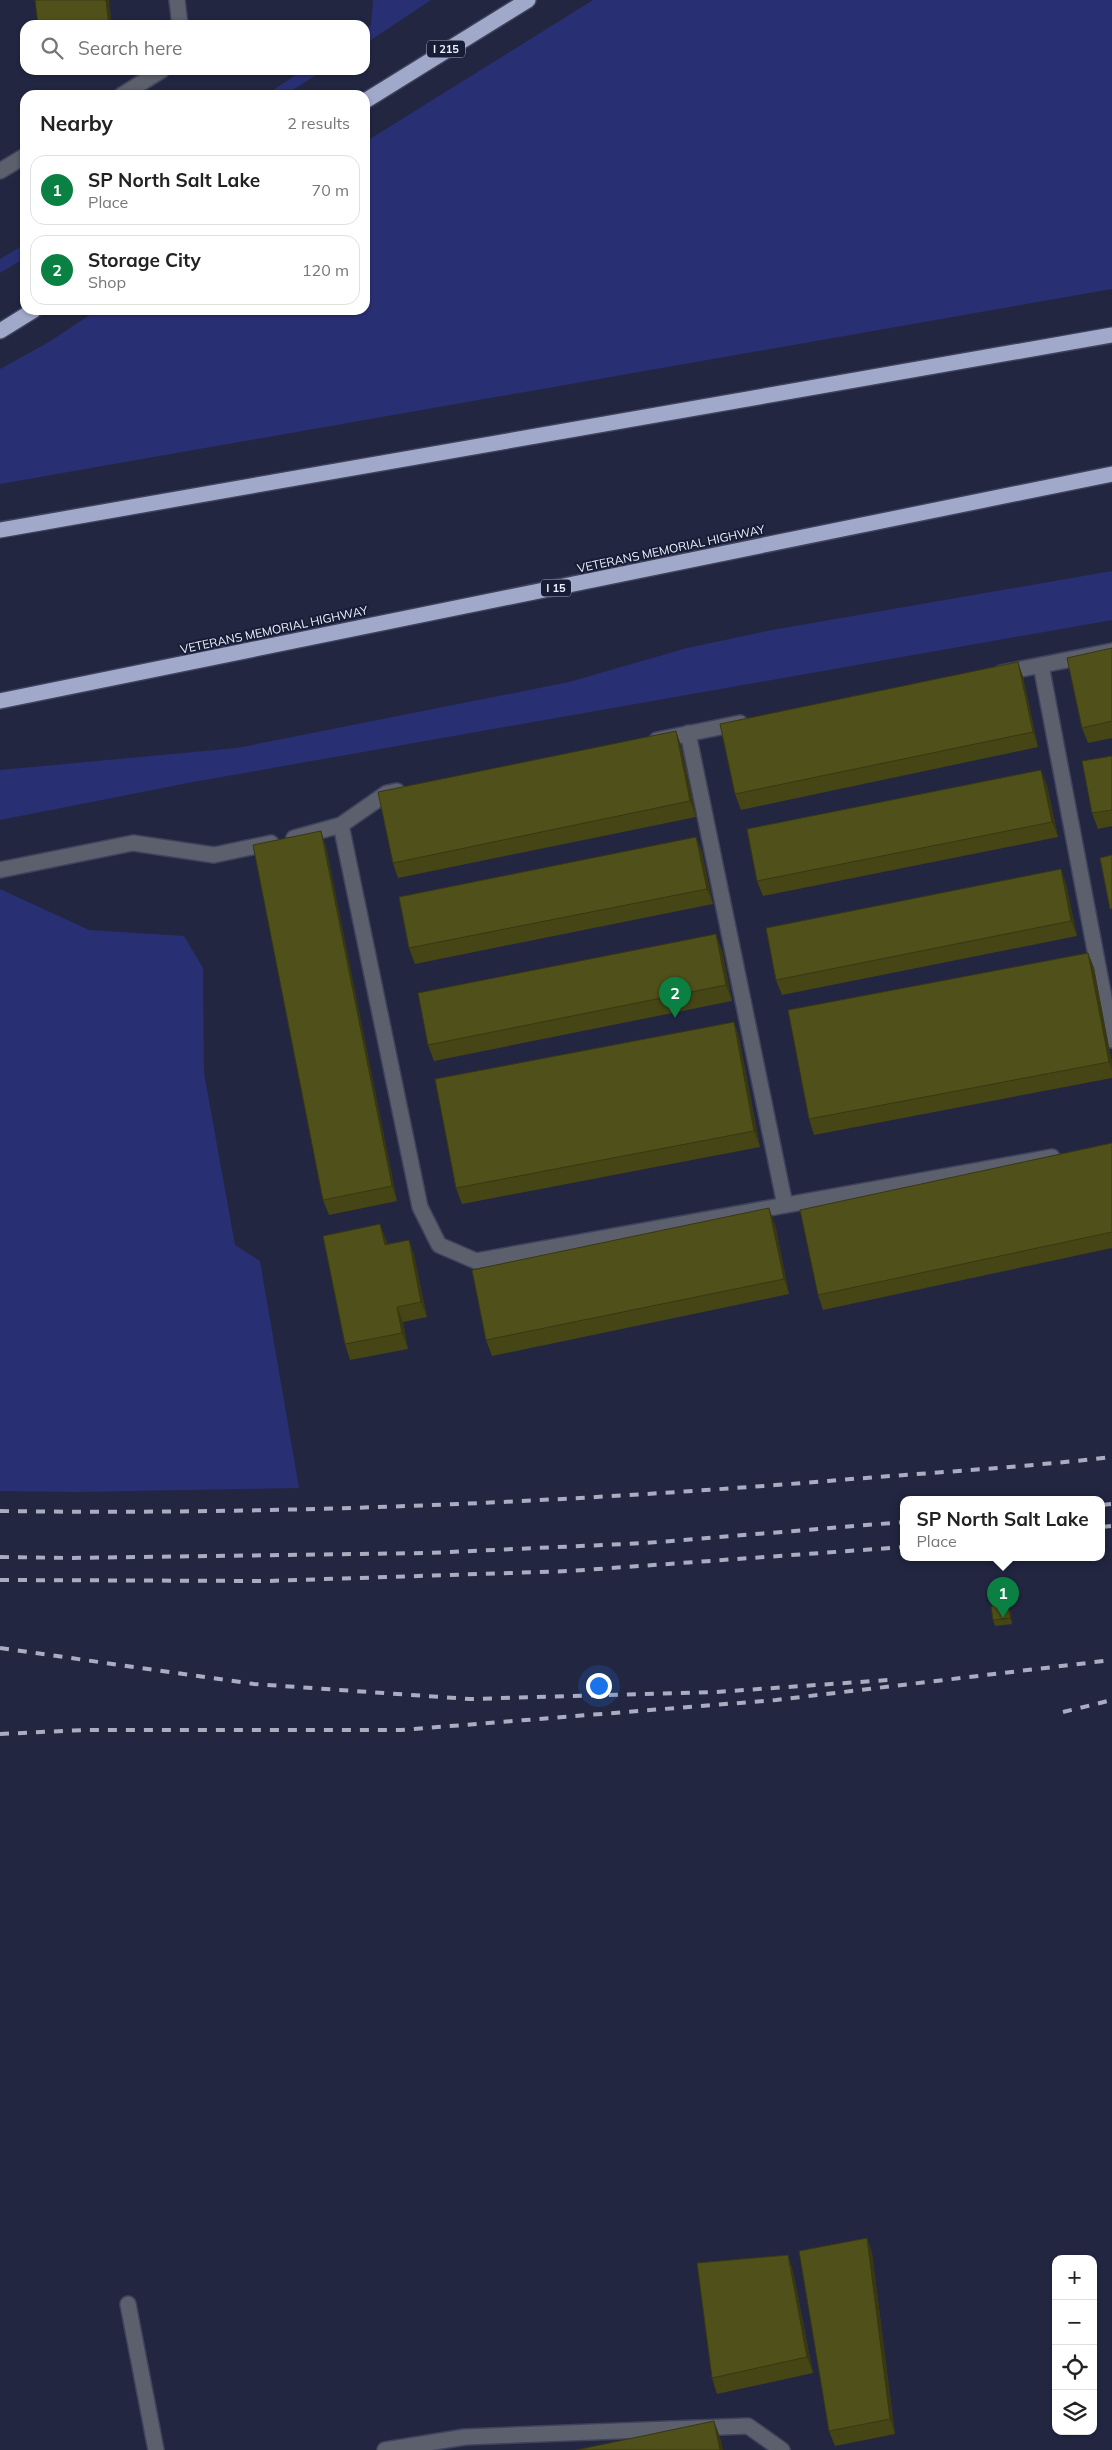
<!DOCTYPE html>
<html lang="en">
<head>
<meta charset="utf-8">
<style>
  body { margin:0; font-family:Mulish,sans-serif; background:#f6f6f6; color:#222 }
  .controls { position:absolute; right:15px; bottom:15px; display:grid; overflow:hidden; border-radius:10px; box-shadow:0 1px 4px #0004 }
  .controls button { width:45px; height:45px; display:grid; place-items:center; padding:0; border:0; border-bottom:1px solid #e0e0e0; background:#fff; color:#222; font:25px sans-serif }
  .you { position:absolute; left:598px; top:1685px; width:18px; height:18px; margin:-12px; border:4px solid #fff; border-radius:50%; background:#1a73e8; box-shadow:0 0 0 8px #1a73e833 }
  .badge { display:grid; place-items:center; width:32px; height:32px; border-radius:50%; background:#0b8043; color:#fff; font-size:16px; font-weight:700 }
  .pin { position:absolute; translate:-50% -41px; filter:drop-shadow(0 1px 2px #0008) }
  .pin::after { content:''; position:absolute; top:26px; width:18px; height:15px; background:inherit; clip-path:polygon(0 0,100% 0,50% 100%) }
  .popup { position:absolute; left:900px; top:1496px; width:205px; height:65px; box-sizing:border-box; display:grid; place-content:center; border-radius:10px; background:#fff; filter:drop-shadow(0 1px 4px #0005); font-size:16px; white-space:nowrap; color:#767676 }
  .popup b { font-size:19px; color:#222 }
  .popup::after { content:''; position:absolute; left:50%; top:100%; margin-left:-10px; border:10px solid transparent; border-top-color:#fff }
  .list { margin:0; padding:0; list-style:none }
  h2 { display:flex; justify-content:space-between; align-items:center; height:65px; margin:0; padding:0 20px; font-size:21px }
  h2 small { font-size:16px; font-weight:400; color:#767676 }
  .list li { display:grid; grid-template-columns:32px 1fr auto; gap:15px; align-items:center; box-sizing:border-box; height:70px; margin:0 10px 10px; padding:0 10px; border:1px solid #e0e0e0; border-radius:15px }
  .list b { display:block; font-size:19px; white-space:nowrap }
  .list p { margin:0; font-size:16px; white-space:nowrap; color:#767676 }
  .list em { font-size:16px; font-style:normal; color:#767676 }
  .icon { flex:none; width:28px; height:28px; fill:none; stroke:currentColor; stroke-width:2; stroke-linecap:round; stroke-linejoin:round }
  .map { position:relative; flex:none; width:1112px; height:2450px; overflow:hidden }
  .search { position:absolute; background:#fff; box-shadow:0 1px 4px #0004; left:20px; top:20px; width:350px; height:55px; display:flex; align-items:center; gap:12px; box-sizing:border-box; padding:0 18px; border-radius:15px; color:#767676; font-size:19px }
  .panel { position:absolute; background:#fff; box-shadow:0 1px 4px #0004; left:20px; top:90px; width:350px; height:225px; border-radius:15px }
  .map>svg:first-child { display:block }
  .green { fill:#292f73 }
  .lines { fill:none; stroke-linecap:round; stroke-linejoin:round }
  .lane-casing { stroke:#3e425c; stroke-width:18 }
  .highway-casing { stroke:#3e425c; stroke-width:18 }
  .lane { stroke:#5c5f6c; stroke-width:15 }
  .highway { stroke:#a1a9ca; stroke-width:15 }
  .rail { stroke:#aaadc0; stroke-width:4; stroke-dasharray:9 9; stroke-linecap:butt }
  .wall { fill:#454516 }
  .shaded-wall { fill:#383812 }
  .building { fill:#50501a; stroke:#383812 }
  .labels { text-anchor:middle; stroke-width:4; stroke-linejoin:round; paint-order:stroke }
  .shield { fill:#181d36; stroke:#adb1c3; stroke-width:1 }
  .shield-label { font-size:11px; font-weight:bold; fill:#edf0ff }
  .street-label { font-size:12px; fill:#edf0ff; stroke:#181d36 }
</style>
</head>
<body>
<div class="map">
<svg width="1112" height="2450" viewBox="0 0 1112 2450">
  <rect width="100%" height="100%" fill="#222641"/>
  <!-- green -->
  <path class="green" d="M373,0H431L365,44V29L371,25Z
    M593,0H1112V289L0,484V369L49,342L97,310H365V142Z
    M303,70H324L285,95H266Z
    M25,244V258L0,273V259Z
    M1112,571V620L193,782L0,820V770L237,748L569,682L687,648L772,630Z
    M0,889L89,930L184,936L203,968L204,1073L235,1245L260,1261L299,1488L77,1492L0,1491Z"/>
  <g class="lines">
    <!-- lane casing -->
    <g class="lane-casing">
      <path id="lane" d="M177,0L180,25
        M122,95L162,70
        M0,171L25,156
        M1041,665L1112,1040
        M1001,673L1112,651
        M688,733L785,1205
        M657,740L740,723
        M341,825L420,1207L439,1245L476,1261L1052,1157
        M294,838L341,825L387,793L397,791
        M0,870L133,843L214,855L271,843
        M128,2304L156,2450
        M385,2450L465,2437L748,2426L782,2450"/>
    </g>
    <!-- highway casing -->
    <g class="highway-casing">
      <path id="highway" d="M365,101L528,0
        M0,331L34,310
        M0,530L1112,335
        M0,701L1112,474"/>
    </g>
    <!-- lane -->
    <use href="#lane" class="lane"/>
    <!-- highway -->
    <use href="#highway" class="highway"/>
    <!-- rail -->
    <path class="rail" d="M1102,1505L1112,1504
      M0,1511C276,1515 552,1503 828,1481C922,1473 1017,1468 1112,1457
      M1102,1527L1112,1526
      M0,1557L72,1558L428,1553L646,1543L904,1522
      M0,1580L267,1581L570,1571L904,1547
      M0,1648L254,1684L470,1699L716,1692L888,1680
      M1063,1712L1112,1700
      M0,1734L84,1730H401L776,1700L1112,1660"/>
  </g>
  <!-- wall -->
  <path class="wall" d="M47,70H83L48,74Z
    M1112,648V738L1088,743L1082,728Z
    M1018,662L1023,677L1038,747L741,810L735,794Z
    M676,731L681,746L696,817L398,878L393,863Z
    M1112,756V826L1098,829L1092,813Z
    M1047,785L1058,837L763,896L757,881Z
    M321,831L326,847L397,1201L329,1215L323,1200Z
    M696,837L702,852L713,904L415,964L409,948Z
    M1061,869L1066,884L1077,936L782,995L776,980Z
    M722,950L732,1001L434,1061L428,1045Z
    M1088,953L1094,968L1112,1063V1078L814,1135L809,1119Z
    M734,1022L739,1037L760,1147L462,1204L456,1188Z
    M1112,1143V1248L823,1310L818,1295Z
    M775,1224L789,1294L492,1356L486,1340Z
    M386,1239L387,1244L409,1240L414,1255L427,1317L403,1322L408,1349L350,1360L345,1344Z
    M1010,1610L1012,1624L995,1626L993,1620Z
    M867,2238L872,2253L895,2434L835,2446L829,2431Z
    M788,2255L793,2271L813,2373L717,2394L712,2378Z"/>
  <!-- shaded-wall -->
  <path class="shaded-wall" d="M106,0H109L112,25H109Z
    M1018,662L1023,677L1038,747L1033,732Z
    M676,731L681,746L696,817L690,801Z
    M1041,770L1047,785L1058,837L1052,822Z
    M321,831L326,847L397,1201L392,1186Z
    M696,837L702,852L713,904L707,889Z
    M1061,869L1066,884L1077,936L1071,921Z
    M716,934L722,950L732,1001L726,985Z
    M1088,953L1094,968L1112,1063V1070L1109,1062Z
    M734,1022L739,1037L760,1147L754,1131Z
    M769,1208L775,1224L789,1294L784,1279Z
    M380,1224L386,1239L391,1260L385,1245Z
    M409,1240L414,1255L427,1317L421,1302Z
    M397,1307L403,1322L408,1349L402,1333Z
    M1008,1605L1010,1610L1012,1624L1010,1618Z
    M867,2238L872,2253L895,2434L890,2419Z
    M788,2255L793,2271L813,2373L807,2357Z
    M714,2421L721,2440L723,2450H720Z"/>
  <!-- building -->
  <path class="building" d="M35,0H106L109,25H38Z
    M1112,648V721L1082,728L1067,658Z
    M1018,662L1033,732L735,794L720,724Z
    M676,731L690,801L393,863L378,792Z
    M1112,756V810L1092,813L1082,761Z
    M1041,770L1052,822L757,881L747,829Z
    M321,831L392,1186L323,1200L253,845Z
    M696,837L707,889L409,948L399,897Z
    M1112,855V909H1110L1100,858Z
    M1061,869L1071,921L776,980L766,928Z
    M716,934L726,985L428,1045L418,993Z
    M1088,953L1109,1062L809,1119L788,1010Z
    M734,1022L754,1131L456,1188L435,1079Z
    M1112,1143V1232L818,1295L800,1210Z
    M769,1208L784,1279L486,1340L472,1270Z
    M380,1224L385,1245L409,1240L421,1302L397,1307L402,1333L345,1344L323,1236Z
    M1008,1605L1010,1618L993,1620L991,1606Z
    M867,2238L890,2419L829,2431L799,2251Z
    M788,2255L807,2357L712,2378L697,2263Z
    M714,2421L720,2450H576Z"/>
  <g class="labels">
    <!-- shield labels -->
    <g class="shield">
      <rect x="427" y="40.5" width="38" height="17" rx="4"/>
      <rect x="541" y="579.5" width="30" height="17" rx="4"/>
    </g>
    <g class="shield-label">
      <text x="446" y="53">I 215</text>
      <text x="556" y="592">I 15</text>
    </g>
    <!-- street labels -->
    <g class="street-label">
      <text transform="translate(671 549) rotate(-12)" y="4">VETERANS MEMORIAL HIGHWAY</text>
      <text transform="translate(274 630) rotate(-12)" y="4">VETERANS MEMORIAL HIGHWAY</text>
    </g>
  </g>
</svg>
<div class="controls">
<button>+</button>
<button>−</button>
<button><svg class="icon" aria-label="locate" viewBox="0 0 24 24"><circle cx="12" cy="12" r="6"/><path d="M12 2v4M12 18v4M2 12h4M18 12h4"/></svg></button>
<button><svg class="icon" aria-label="layers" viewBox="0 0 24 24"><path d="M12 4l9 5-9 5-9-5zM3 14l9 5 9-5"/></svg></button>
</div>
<div class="you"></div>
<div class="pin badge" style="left:1003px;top:1618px">1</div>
<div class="popup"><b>SP North Salt Lake</b>Place</div>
<div class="pin badge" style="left:675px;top:1018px">2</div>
<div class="search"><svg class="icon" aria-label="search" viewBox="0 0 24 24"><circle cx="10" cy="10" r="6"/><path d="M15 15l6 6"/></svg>Search here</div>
<section class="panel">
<h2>Nearby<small>2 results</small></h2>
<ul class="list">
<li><span class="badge">1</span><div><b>SP North Salt Lake</b><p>Place</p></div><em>70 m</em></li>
<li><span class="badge">2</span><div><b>Storage City</b><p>Shop</p></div><em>120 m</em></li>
</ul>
</section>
</div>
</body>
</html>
